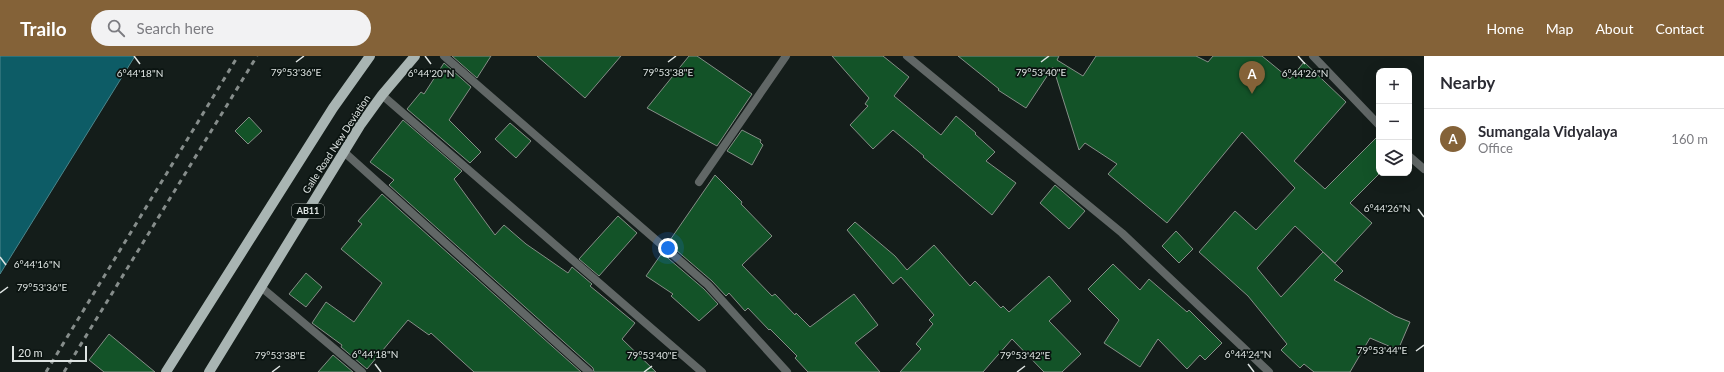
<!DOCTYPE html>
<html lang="en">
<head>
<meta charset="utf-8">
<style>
  body { margin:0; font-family:Lato,sans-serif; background:#f2f2f3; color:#2b2b33 }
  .controls { position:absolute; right:12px; top:12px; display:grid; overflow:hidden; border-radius:8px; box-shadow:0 4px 16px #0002 }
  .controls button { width:36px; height:36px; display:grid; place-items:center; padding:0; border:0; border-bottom:1px solid #e1e1e2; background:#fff; color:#2b2b33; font:20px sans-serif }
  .scale { position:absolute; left:12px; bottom:10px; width:75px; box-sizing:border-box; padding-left:4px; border:2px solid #dee4e2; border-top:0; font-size:11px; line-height:14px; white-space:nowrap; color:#dee4e2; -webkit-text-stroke:3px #0b1411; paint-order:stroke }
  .you { position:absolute; left:668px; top:192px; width:14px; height:14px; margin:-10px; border:3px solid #fff; border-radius:50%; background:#1a73e8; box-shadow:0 0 0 6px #1a73e833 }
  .badge { display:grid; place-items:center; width:26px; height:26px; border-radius:50%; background:#846238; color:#fff; font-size:13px; font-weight:700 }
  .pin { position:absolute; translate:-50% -33px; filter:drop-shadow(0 1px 2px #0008) }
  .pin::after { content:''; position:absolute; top:21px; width:14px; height:12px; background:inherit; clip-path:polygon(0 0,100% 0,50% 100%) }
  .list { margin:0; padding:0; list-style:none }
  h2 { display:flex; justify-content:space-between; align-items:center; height:52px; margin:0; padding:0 16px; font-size:17px }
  h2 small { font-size:13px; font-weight:400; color:#7c7c81 }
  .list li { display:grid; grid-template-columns:26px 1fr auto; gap:12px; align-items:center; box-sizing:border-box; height:60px; padding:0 16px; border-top:1px solid #e1e1e2 }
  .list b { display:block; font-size:15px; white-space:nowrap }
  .list p { margin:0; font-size:13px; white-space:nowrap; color:#7c7c81 }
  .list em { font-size:13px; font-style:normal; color:#7c7c81 }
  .icon { flex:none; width:22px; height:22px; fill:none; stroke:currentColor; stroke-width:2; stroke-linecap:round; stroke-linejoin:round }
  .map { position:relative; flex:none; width:1424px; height:316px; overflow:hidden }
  header { display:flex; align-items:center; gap:24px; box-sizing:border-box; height:56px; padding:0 20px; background:#846238; color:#fff }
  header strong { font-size:19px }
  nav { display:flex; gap:22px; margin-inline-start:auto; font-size:14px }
  .search { width:280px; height:36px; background:#f2f2f3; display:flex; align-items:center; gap:10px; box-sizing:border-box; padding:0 14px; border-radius:22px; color:#7c7c81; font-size:15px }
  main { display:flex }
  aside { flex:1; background:#fff }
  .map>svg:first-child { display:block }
  .water { fill:#0d5c66; stroke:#4c858b }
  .building { fill:#135328; stroke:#858e87 }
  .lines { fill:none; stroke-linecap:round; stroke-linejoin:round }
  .minor { stroke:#616766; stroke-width:8 }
  .primary { stroke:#a9b5b3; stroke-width:10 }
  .rail { stroke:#868d8b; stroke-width:3; stroke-dasharray:5 5; stroke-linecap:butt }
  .ticks { fill:none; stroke:#dee4e2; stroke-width:1.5 }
  .labels { text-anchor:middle; stroke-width:3.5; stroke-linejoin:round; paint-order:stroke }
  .shield { fill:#0b1411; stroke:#9fa6a3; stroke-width:1 }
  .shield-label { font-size:9px; font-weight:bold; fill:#dee4e2 }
  .street-label { font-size:10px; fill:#dee4e2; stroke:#0b1411 }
  .ticks-label { font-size:10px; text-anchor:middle; fill:#dee4e2; stroke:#0b1411; stroke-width:3.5; stroke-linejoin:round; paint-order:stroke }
</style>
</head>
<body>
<header>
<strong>Trailo</strong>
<div class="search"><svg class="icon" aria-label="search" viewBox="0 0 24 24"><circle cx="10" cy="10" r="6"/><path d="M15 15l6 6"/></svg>Search here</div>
<nav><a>Home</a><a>Map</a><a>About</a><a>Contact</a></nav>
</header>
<main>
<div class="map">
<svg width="1424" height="316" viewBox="0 0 1424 316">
  <rect width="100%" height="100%" fill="#141d1a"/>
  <!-- water -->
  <path class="water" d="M0,0H135L0,218Z"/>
  <!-- building -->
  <path class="building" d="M452,0H491L477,22Z
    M537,0H621L585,42Z
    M689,0H697L752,38L717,90L647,52Z
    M832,0H883L909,21L894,40L941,79L956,60L976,77L975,78L995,96L986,105L1016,127L992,159L923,101L924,100L893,74L873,93L850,69L868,50L865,48L869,42Z
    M958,0H1059L1057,4L1083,20L1096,0H1196L1208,6L1213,0H1262L1290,23L1304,6L1346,46L1294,105L1325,133L1379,79V118L1350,147L1372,167L1335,207L1295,170L1257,212L1281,241L1323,196L1343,215L1334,224L1395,260L1410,266L1398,294L1370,282L1350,316H1314L1304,308L1300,312L1281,294L1287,288L1248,240L1199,196L1235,155L1256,174L1295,132L1242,76L1167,167L1108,118L1117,108L1085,87L1079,94L1053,11L1026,52L998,34L999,33Z
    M444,7L471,31L449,64L481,96L470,107L407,53L421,36L424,38Z
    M249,61L262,75L248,88L235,75Z
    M403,64L462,115L454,123L495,179L504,169L526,188L568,217L572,211L592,228L590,230L635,267L622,283L656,316H594L593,312L389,129L394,124L370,106Z
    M510,67L531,85L516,102L495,83Z
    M742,74L761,84L760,86L763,89L752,109L727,95Z
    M715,119L742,146L741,148L772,180L742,209L772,240L775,238L795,259L796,257L810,271L854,238L878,269L855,287L880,316H808L795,302L797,300L770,273L769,274L748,252L745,255L729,237L726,240L712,225L668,187Z
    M1055,129L1085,155L1069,173L1040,147Z
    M382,138L581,316H474L431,277L429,279L408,264L367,313L341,291L342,289L312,267L326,246L354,266L382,227L341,193L362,168L358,165Z
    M618,160L637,177L599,220L579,203Z
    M855,166L895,200L907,214L934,189L970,230L975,225L1001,252L1003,250L1009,256L1049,220L1071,245L1049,265L1081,298L1062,316H1044L1012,283L983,316H900L921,293L916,288L933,268L929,264L934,259L901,221L893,228L847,174Z
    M1176,175L1193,193L1179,207L1162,190Z
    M662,197L704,233L718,248L699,265L671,240L673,238L646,220Z
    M1113,208L1140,234L1149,223L1187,256L1189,254L1222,287L1205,304L1200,299L1187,313L1158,283L1140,311L1104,287L1119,264L1088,233Z
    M306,217L322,231L306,251L289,238Z
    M109,278L155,316H104L89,304Z
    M333,299L353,316H318Z"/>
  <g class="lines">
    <!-- minor -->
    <path class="minor" d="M444,0L708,229L787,316
      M907,0L1122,177L1269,316
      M1313,0L1379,69
      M382,39L702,316
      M344,96L589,316
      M1409,100L1424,113
      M699,126L786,0
      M261,231L362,316"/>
    <!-- primary -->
    <path class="primary" d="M166,316L333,52L370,0
      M209,316L361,68L382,39L415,0"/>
    <!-- rail -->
    <path class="rail" d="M46,316L238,0
      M64,316L257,0"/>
  </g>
  <!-- ticks -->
  <path class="ticks" d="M134,0L140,8M425,0L431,8M1298,0L1305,8M296,6L304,0M668,6L676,0M1041,6L1049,0M1418,153L1424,161M0,201L6,209M0,237L8,231M1416,295L1424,289M375,308L381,316M1248,308L1254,316M272,316L280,310M644,316L652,310M1017,316L1025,310"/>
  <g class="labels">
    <!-- shield labels -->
    <rect class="shield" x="292" y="148" width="32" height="14" rx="3"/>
    <g class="shield-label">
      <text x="308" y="158">AB11</text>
    </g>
    <!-- street labels -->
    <g class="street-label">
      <text transform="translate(336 88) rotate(-57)" y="4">Galle Road New Deviation</text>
    </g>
  </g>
  <g class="ticks-label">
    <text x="296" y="20">79°53'36"E</text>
    <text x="668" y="20">79°53'38"E</text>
    <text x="1041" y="20">79°53'40"E</text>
    <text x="140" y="21">6°44'18"N</text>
    <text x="431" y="21">6°44'20"N</text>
    <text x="1305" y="21">6°44'26"N</text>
    <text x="1387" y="156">6°44'26"N</text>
    <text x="37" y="212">6°44'16"N</text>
    <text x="42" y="235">79°53'36"E</text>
    <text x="1382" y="298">79°53'44"E</text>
    <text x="375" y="302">6°44'18"N</text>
    <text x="1248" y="302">6°44'24"N</text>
    <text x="280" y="303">79°53'38"E</text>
    <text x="652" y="303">79°53'40"E</text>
    <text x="1025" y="303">79°53'42"E</text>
  </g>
</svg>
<div class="controls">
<button>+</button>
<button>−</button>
<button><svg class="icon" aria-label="layers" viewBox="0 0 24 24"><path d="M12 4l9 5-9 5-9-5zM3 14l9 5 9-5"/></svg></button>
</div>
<div class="scale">20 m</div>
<div class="you"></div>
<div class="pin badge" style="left:1252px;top:38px">A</div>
</div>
<aside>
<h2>Nearby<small></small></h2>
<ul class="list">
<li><span class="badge">A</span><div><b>Sumangala Vidyalaya</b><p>Office</p></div><em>160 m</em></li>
</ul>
</aside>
</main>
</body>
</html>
